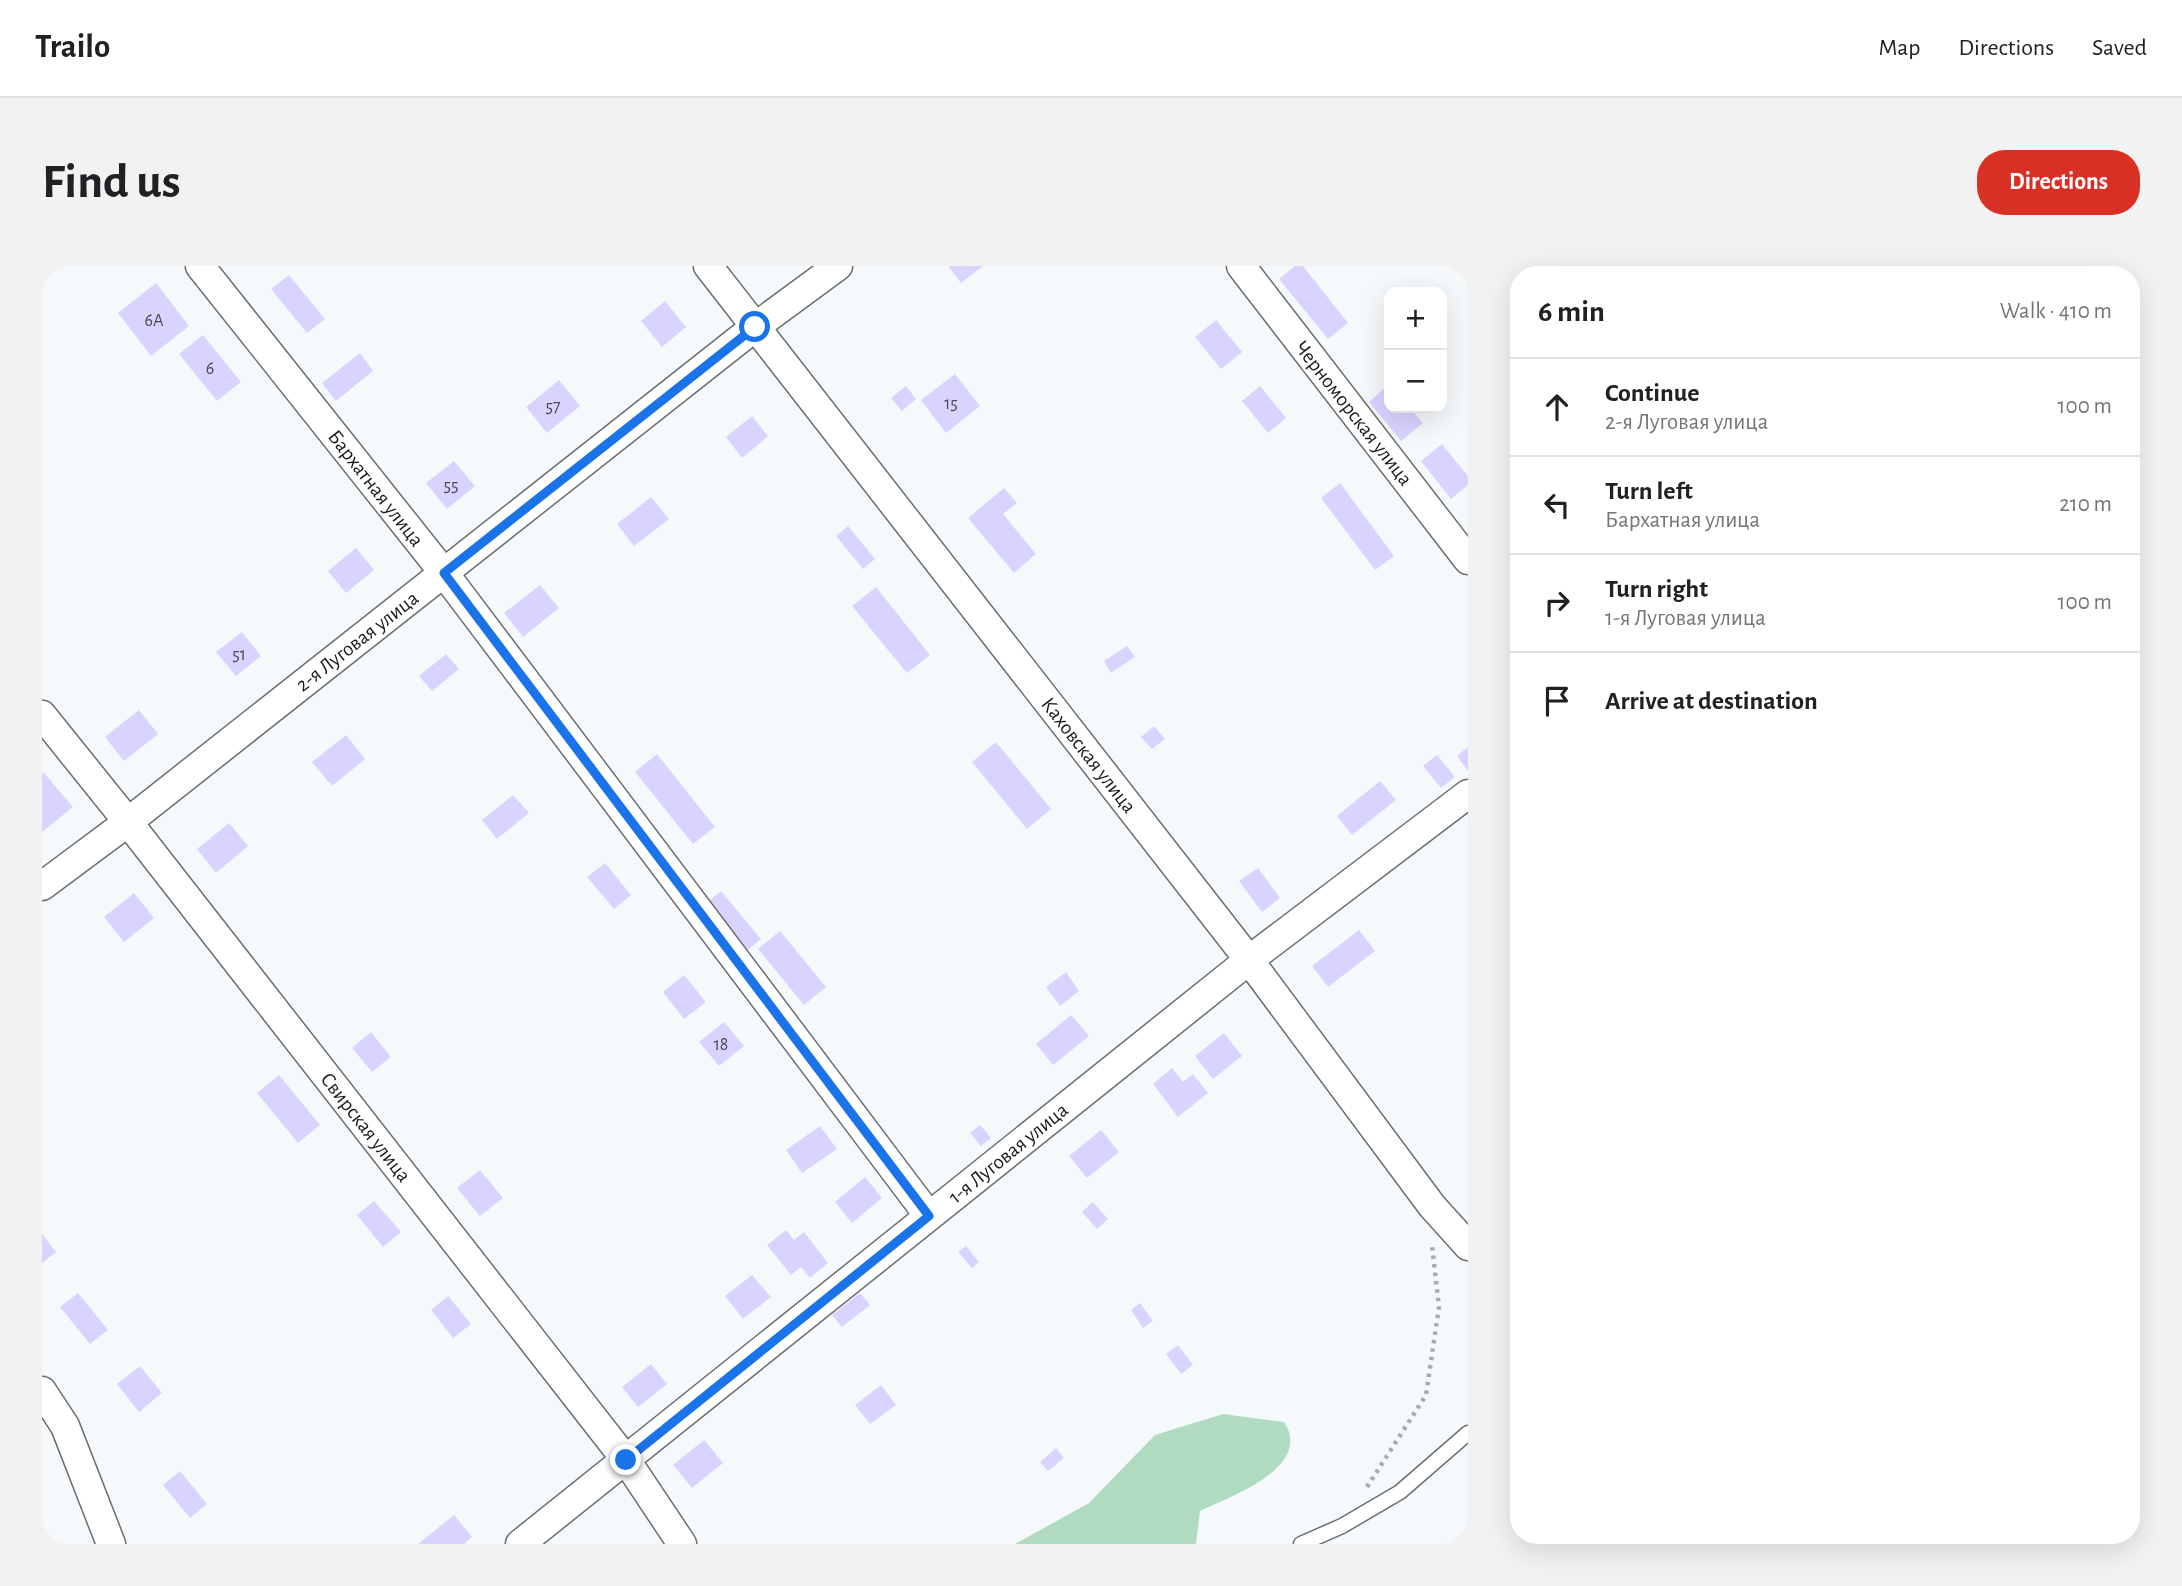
<!DOCTYPE html>
<html lang="en">
<head>
<meta charset="utf-8">
<style>
  body { margin:0; font-family:"Alegreya Sans",sans-serif; background:#f2f2f2; color:#202124 }
  .controls { position:absolute; right:21px; top:21px; display:grid; overflow:hidden; border-radius:14px; box-shadow:0 7px 28px #0002 }
  .controls button { width:63px; height:63px; display:grid; place-items:center; padding:0; border:0; border-bottom:2px solid #e0e0e0; background:#fff; color:#202124; font:35px sans-serif }
  .stop { position:absolute; width:21px; height:21px; margin:-16px; border:5px solid #1a73e8; border-radius:50%; background:#fff }
  .stop.end { background:#1a73e8; border-color:#fff; box-shadow:0 2px 7px #0008 }
  .list { margin:0; padding:0; list-style:none }
  h2 { display:flex; justify-content:space-between; align-items:center; height:91px; margin:0; padding:0 28px; font-size:30px }
  h2 small { font-size:23px; font-weight:400; color:#757577 }
  .list li { display:grid; grid-template-columns:46px 1fr auto; gap:21px; align-items:center; box-sizing:border-box; height:98px; padding:0 28px; border-top:2px solid #e0e0e0 }
  .list b { display:block; font-size:26px; white-space:nowrap }
  .list p { margin:0; font-size:23px; white-space:nowrap; color:#757577 }
  .list em { font-size:23px; font-style:normal; color:#757577 }
  .icon { flex:none; width:38px; height:38px; fill:none; stroke:currentColor; stroke-width:2; stroke-linecap:round; stroke-linejoin:round }
  .map { position:relative; flex:none; width:1426px; height:1278px; overflow:hidden; border-radius:28px }
  header { display:flex; align-items:center; gap:42px; box-sizing:border-box; height:98px; padding:0 35px; background:#fff; border-bottom:2px solid #e0e0e0 }
  header strong { font-size:33px }
  nav { display:flex; gap:38px; margin-inline-start:auto; font-size:24px }
  .intro { display:flex; align-items:center; justify-content:space-between; box-sizing:border-box; height:168px; padding:0 42px }
  h1 { margin:0; font-size:49px }
  .button { padding:18px 32px; border-radius:28px; background:#d93025; color:#fff; font-size:24px; font-weight:700 }
  main { display:flex; gap:42px; padding:0 42px }
  aside { flex:1; background:#fff; border-radius:28px; box-shadow:0 7px 28px #0002 }
  .map>svg:first-child { display:block }
  .green { fill:#b0dbc0 }
  .building { fill:#d9d4ff }
  .lines { fill:none; stroke-linecap:round; stroke-linejoin:round }
  .lane-casing { stroke:#6a6e71; stroke-width:17 }
  .street-casing { stroke:#6a6e71; stroke-width:31 }
  .path { stroke:#a9acae; stroke-width:4.5; stroke-dasharray:3.5 5; stroke-linecap:butt }
  .lane { stroke:#fff; stroke-width:14 }
  .street { stroke:#fff; stroke-width:28 }
  .route { stroke:#1a73e8; stroke-width:9 }
  .labels { text-anchor:middle; stroke-width:5; stroke-linejoin:round; paint-order:stroke }
  .number-label { font-size:18px; fill:#494855 }
  .street-label { font-size:21px; fill:#191a1c; stroke:#fff }
</style>
</head>
<body>
<header>
<strong>Trailo</strong>
<nav><a>Map</a><a>Directions</a><a>Saved</a></nav>
</header>
<div class="intro"><h1>Find us</h1><a class="button">Directions</a></div>
<main>
<div class="map">
<svg width="1426" height="1278" viewBox="0 0 1426 1278">
  <rect width="100%" height="100%" fill="#f5f9fc"/>
  <!-- green -->
  <path class="green" d="M1181,1148L1242,1156C1272,1201 1188,1231 1158,1245L1154,1278H973L1047,1237L1113,1169Z"/>
  <!-- building -->
  <path class="building" d="M906,0H941L919,17Z
    M1253,0H1261L1306,57L1286,73L1237,13Z
    M247,9L283,53L265,67L229,23Z
    M114,17L147,60L109,90L76,47Z
    M623,35L644,61L620,81L599,55Z
    M1174,54L1200,86L1179,103L1153,71Z
    M161,69L199,116L175,135L137,88Z
    M318,87L331,105L294,135L280,117Z
    M913,108L938,140L904,167L879,134Z
    M517,114L538,140L505,167L484,141Z
    M1347,118V142H1368L1381,157L1359,175L1327,136Z
    M864,120L874,133L860,145L849,132Z
    M1218,120L1244,152L1226,167L1200,135Z
    M710,150L726,170L700,192L684,171Z
    M1400,178L1426,210V219L1409,233L1379,195Z
    M412,195L433,220L405,243L384,217Z
    M1298,217L1352,290L1333,304L1279,232Z
    M962,222L975,237L961,248L994,288L972,307L926,252Z
    M609,231L627,253L592,280L575,258Z
    M806,260L833,293L821,303L794,270Z
    M314,282L332,304L304,327L286,305Z
    M498,319L517,342L481,371L462,347Z
    M834,321L888,389L865,407L810,340Z
    M200,366L219,390L194,410L174,386Z
    M1085,380L1093,391L1069,407L1062,395Z
    M404,388L417,403L390,425L377,410Z
    M97,444L116,468L82,495L63,471Z
    M1112,460L1123,473L1110,483L1099,471Z
    M304,469L323,493L290,520L270,496Z
    M954,476L1009,543L985,563L930,496Z
    M1426,481V505L1415,490Z
    M615,488L673,561L651,578L593,506Z
    M1395,489L1413,511L1399,522L1381,500Z
    M2,507L31,541L0,566V508Z
    M1338,515L1354,534L1310,569L1295,550Z
    M471,529L487,547L455,573L440,554Z
    M187,557L206,580L174,607L155,583Z
    M563,597L589,629L572,643L545,611Z
    M1216,602L1238,632L1220,646L1197,615Z
    M679,625L719,673L700,689L661,640Z
    M92,627L112,652L82,676L62,651Z
    M1317,664L1333,685L1286,721L1270,700Z
    M738,665L784,721L762,739L716,683Z
    M1024,706L1037,725L1018,740L1004,721Z
    M642,709L664,736L642,753L621,726Z
    M1029,749L1047,770L1011,799L994,778Z
    M682,756L702,780L677,800L657,776Z
    M329,766L349,791L330,806L310,782Z
    M1182,767L1200,790L1171,813L1153,790Z
    M1130,802L1141,816L1151,808L1166,827L1136,851L1111,818Z
    M237,809L278,859L256,877L215,827Z
    M938,859L949,872L939,880L928,867Z
    M778,860L795,883L760,907L744,884Z
    M1059,864L1077,886L1045,912L1027,890Z
    M438,904L461,932L438,950L415,922Z
    M823,911L840,932L810,957L793,936Z
    M332,935L359,966L341,981L315,949Z
    M1051,936L1066,953L1055,963L1040,946Z
    M744,964L752,974L762,966L786,997L768,1012L759,1001L749,1009L725,979Z
    M0,968L14,986L0,997Z
    M924,980L937,996L930,1002L916,986Z
    M710,1009L729,1031L701,1053L683,1030Z
    M36,1027L66,1064L48,1078L18,1041Z
    M818,1027L828,1039L800,1061L790,1049Z
    M406,1030L429,1058L411,1072L389,1044Z
    M1098,1037L1111,1055L1101,1062L1089,1044Z
    M1136,1079L1151,1099L1139,1108L1124,1088Z
    M609,1098L625,1118L596,1141L580,1121Z
    M98,1100L120,1127L97,1146L75,1118Z
    M839,1119L854,1139L828,1158L813,1139Z
    M662,1174L681,1197L650,1222L631,1199Z
    M1014,1182L1022,1192L1006,1205L998,1196Z
    M138,1205L165,1238L148,1252L121,1219Z
    M412,1249L430,1271L422,1278H376Z"/>
  <g class="lines">
    <!-- lane casing -->
    <g class="lane-casing">
      <path id="lane" d="M1259,1278L1300,1260L1358,1226L1426,1167"/>
    </g>
    <!-- street casing -->
    <g class="street-casing">
      <path id="street" d="M158,0L402,307L887,950
        M666,0L1207,694L1390,940L1426,980
        M1199,0L1426,294
        M0,449L86,556L584,1194L640,1278
        M0,620L86,556L713,61L796,0
        M0,1125L23,1160L69,1278
        M478,1278L1207,694L1426,528"/>
    </g>
    <!-- path -->
    <path class="path" d="M1325,1221L1384,1129L1397,1041L1390,979"/>
    <!-- lane -->
    <use href="#lane" class="lane"/>
    <!-- street -->
    <use href="#street" class="street"/>
  </g>
  <g class="lines">
    <!-- route -->
    <path class="route" d="M584,1194L887,950L402,307L713,61"/>
  </g>
  <g class="labels">
    <!-- number labels -->
    <g class="number-label">
      <text x="112" y="60">6А</text>
      <text x="168" y="108">6</text>
      <text x="909" y="143">15</text>
      <text x="511" y="146">57</text>
      <text x="409" y="225">55</text>
      <text x="197" y="394">51</text>
      <text x="679" y="784">18</text>
    </g>
    <!-- street labels -->
    <g class="street-label">
      <text transform="translate(1312 147) rotate(52)" y="7">Черноморская улица</text>
      <text transform="translate(334 222) rotate(52)" y="7">Бархатная улица</text>
      <text transform="translate(315 375) rotate(-38)" y="7">2-я Луговая улица</text>
      <text transform="translate(1047 489) rotate(52)" y="7">Каховская улица</text>
      <text transform="translate(324 861) rotate(52)" y="7">Свирская улица</text>
      <text transform="translate(966 887) rotate(-39)" y="7">1-я Луговая улица</text>
    </g>
  </g>
</svg>
<div class="controls">
<button>+</button>
<button>−</button>
</div>
<div class="stop" style="left:713px;top:61px"></div>
<div class="stop end" style="left:584px;top:1194px"></div>
</div>
<aside>
<h2>6 min<small>Walk · 410 m</small></h2>
<ul class="list">
<li><svg class="icon" aria-label="ahead" viewBox="0 0 24 24"><path d="M12 20V5M6 11l6-6 6 6"/></svg><div><b>Continue</b><p>2-я Луговая улица</p></div><em>100 m</em></li>
<li><svg class="icon" aria-label="left" viewBox="0 0 24 24"><path d="M17 20v-9H6M10 6l-5 5 5 5"/></svg><div><b>Turn left</b><p>Бархатная улица</p></div><em>210 m</em></li>
<li><svg class="icon" aria-label="right" viewBox="0 0 24 24"><path d="M7 20v-9h11M14 6l5 5-5 5"/></svg><div><b>Turn right</b><p>1-я Луговая улица</p></div><em>100 m</em></li>
<li><svg class="icon" aria-label="arrive" viewBox="0 0 24 24"><path d="M6 21V4h12l-3 4 3 4H6"/></svg><div><b>Arrive at destination</b></div></li>
</ul>
</aside>
</main>
</body>
</html>
